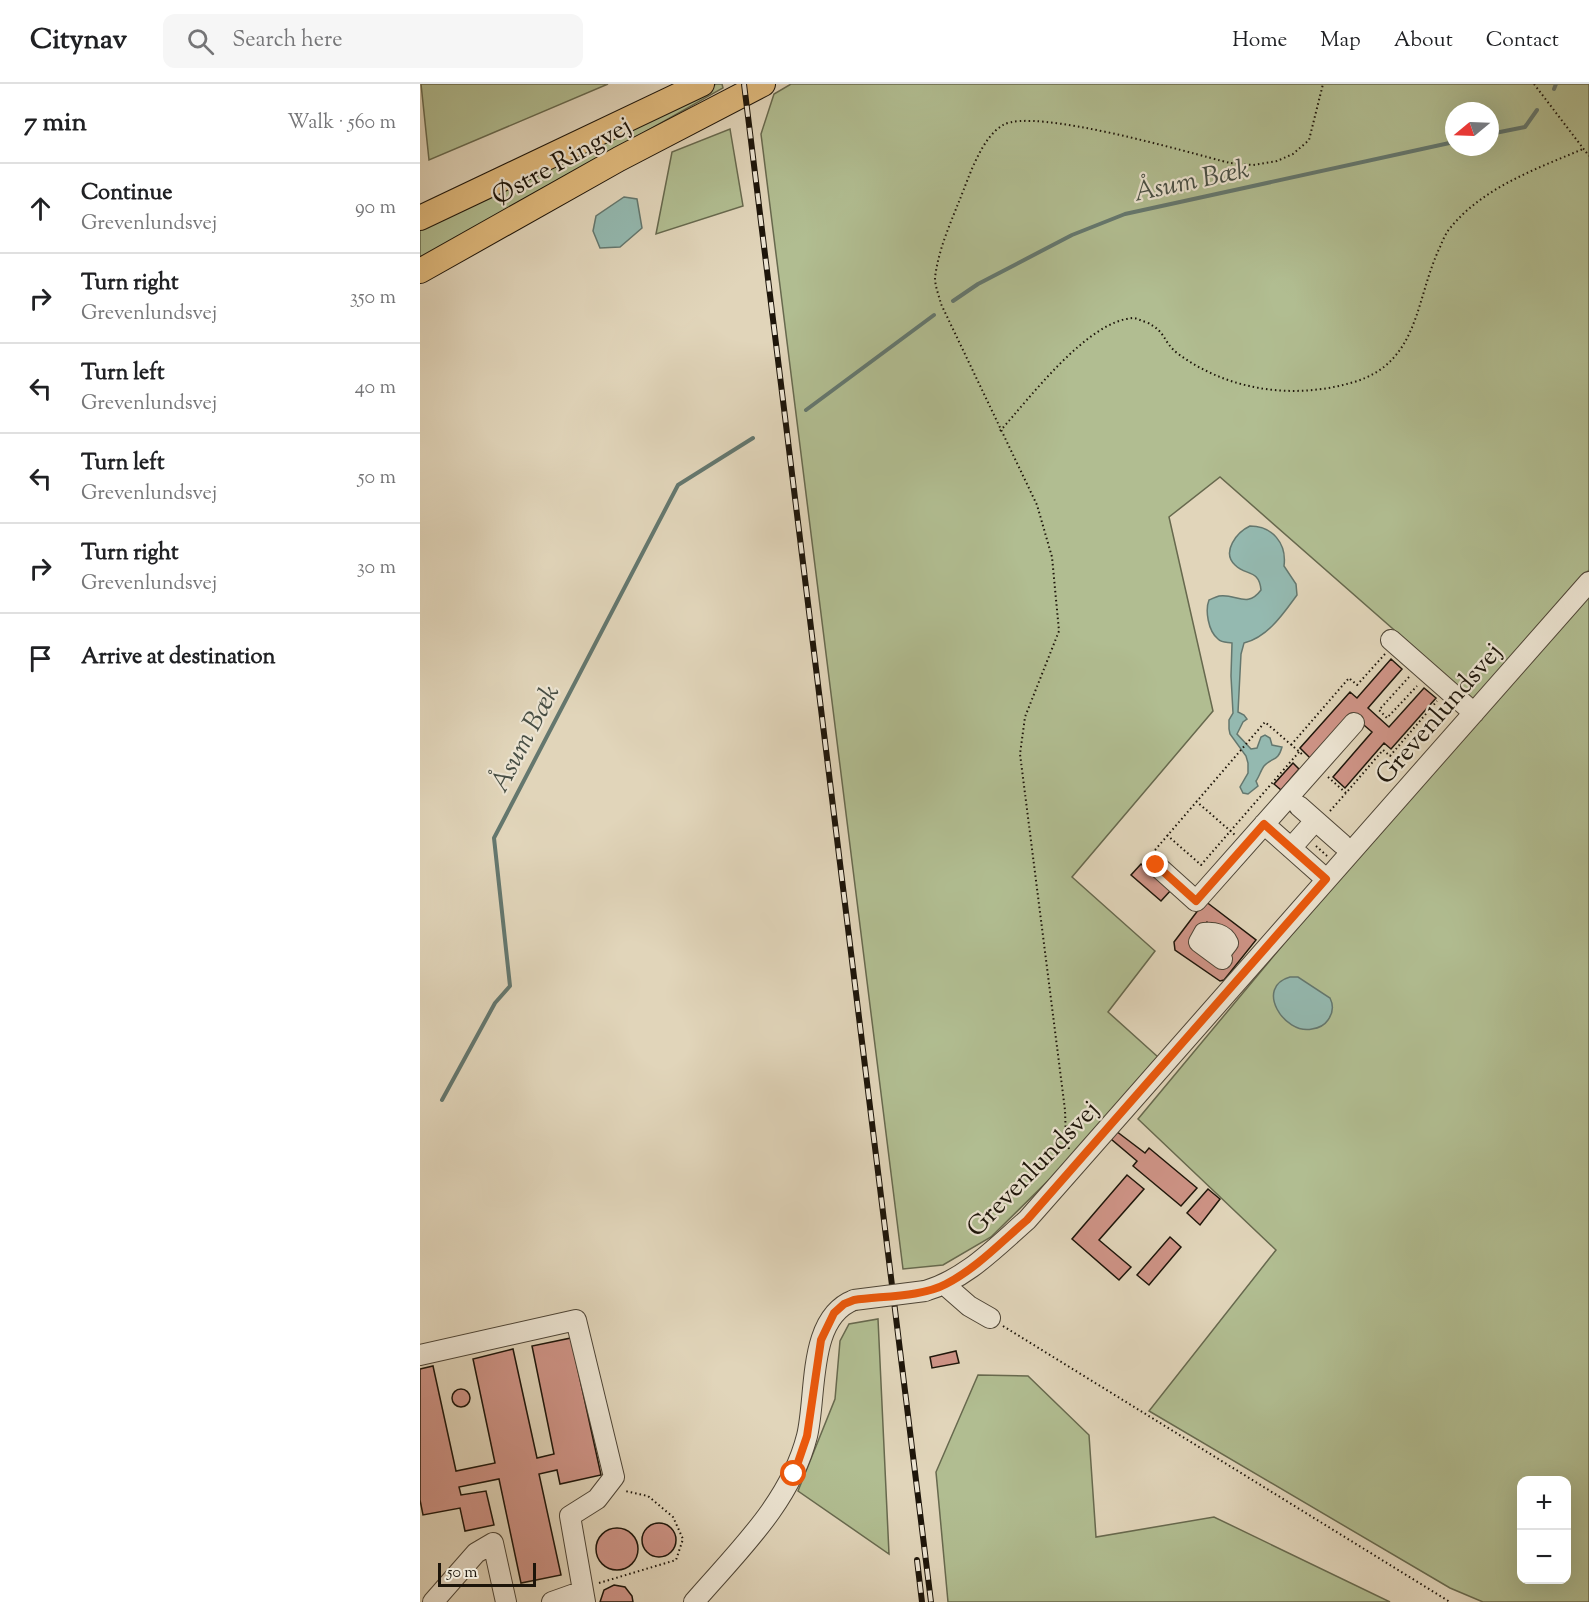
<!DOCTYPE html>
<html lang="en">
<head>
<meta charset="utf-8">
<style>
  body { margin:0; font-family:"Sorts Mill Goudy",serif; background:#f6f6f6; color:#202124 }
  .controls { position:absolute; right:18px; bottom:18px; display:grid; overflow:hidden; border-radius:12px; box-shadow:0 6px 24px #0002 }
  .controls button { width:54px; height:54px; display:grid; place-items:center; padding:0; border:0; border-bottom:2px solid #e0e0e0; background:#fff; color:#202124; font:30px sans-serif }
  .compass { position:absolute; left:1025px; top:18px; width:54px; height:54px; border-radius:50%; background:#fff; box-shadow:0 6px 24px #0002; rotate:251deg }
  .scale { position:absolute; left:18px; bottom:15px; width:98px; box-sizing:border-box; padding-left:6px; border:3px solid #1d150a; border-top:0; font-size:16px; line-height:21px; white-space:nowrap; color:#1d150a; -webkit-text-stroke:4px #ece4d2; paint-order:stroke }
  .stop { position:absolute; width:18px; height:18px; margin:-14px; border:4px solid #ea580c; border-radius:50%; background:#fff }
  .stop.end { background:#ea580c; border-color:#fff; box-shadow:0 2px 6px #0008 }
  .list { margin:0; padding:0; list-style:none }
  h2 { display:flex; justify-content:space-between; align-items:center; height:78px; margin:0; padding:0 24px; font-size:26px }
  h2 small { font-size:20px; font-weight:400; color:#757577 }
  .list li { display:grid; grid-template-columns:39px 1fr auto; gap:18px; align-items:center; box-sizing:border-box; height:90px; padding:0 24px; border-top:2px solid #e0e0e0 }
  .list b { display:block; font-size:22px; white-space:nowrap }
  .list p { margin:0; font-size:20px; white-space:nowrap; color:#757577 }
  .list em { font-size:20px; font-style:normal; color:#757577 }
  .icon { flex:none; width:33px; height:33px; fill:none; stroke:currentColor; stroke-width:2; stroke-linecap:round; stroke-linejoin:round }
  .map { position:relative; flex:none; width:1169px; height:1518px; overflow:hidden }
  header { display:flex; align-items:center; gap:36px; box-sizing:border-box; height:84px; padding:0 30px; background:#fff; border-bottom:2px solid #e0e0e0 }
  header strong { font-size:28px }
  nav { display:flex; gap:33px; margin-inline-start:auto; font-size:21px }
  .search { width:420px; height:54px; background:#f6f6f6; display:flex; align-items:center; gap:15px; box-sizing:border-box; padding:0 21px; border-radius:12px; color:#757577; font-size:22px }
  main { display:flex }
  aside { flex:1; background:#fff }
  .map>svg:first-child { display:block }
  .green { fill:#b1bd91; stroke:#67694e; stroke-width:1.5; fill-rule:evenodd }
  .water { fill:#94b9b0; stroke:#64776e; stroke-width:1.5 }
  .lines { fill:none; stroke-linecap:round; stroke-linejoin:round }
  .stream { stroke:#64776e; stroke-width:4 }
  .building { fill:#cf9487; stroke:#1d150a; stroke-width:1.5; fill-rule:evenodd }
  .minor-casing { stroke:#4e4536; stroke-width:22 }
  .major-casing { stroke:#1d150a; stroke-width:26 }
  .path { stroke:#1d150a; stroke-width:2; stroke-dasharray:1.5 3; stroke-linecap:butt }
  .minor { stroke:#ece4d2; stroke-width:20 }
  .major { stroke:#e0ba7d; stroke-width:24 }
  .rail-casing { stroke:#1d150a; stroke-width:6 }
  .rail { stroke:#ece4d2; stroke-width:4; stroke-dasharray:11; stroke-linecap:butt }
  .minor-bridge-casing { stroke:#4e4536; stroke-width:22; stroke-linecap:butt }
  .minor-bridge { stroke:#ece4d2; stroke-width:20 }
  .route { stroke:#ea580c; stroke-width:8 }
  .labels { text-anchor:middle; stroke-width:4.5; stroke-linejoin:round; paint-order:stroke }
  .street-label { font-size:26px; fill:#1d150a; stroke:#ece4d2 }
  .water-label { font-size:27px; font-style:italic; fill:#474e44; stroke:#ece4d2 }
</style>
</head>
<body>
<header>
<strong>Citynav</strong>
<div class="search"><svg class="icon" aria-label="search" viewBox="0 0 24 24"><circle cx="10" cy="10" r="6"/><path d="M15 15l6 6"/></svg>Search here</div>
<nav><a>Home</a><a>Map</a><a>About</a><a>Contact</a></nav>
</header>
<main>
<aside>
<h2>7 min<small>Walk · 560 m</small></h2>
<ul class="list">
<li><svg class="icon" aria-label="ahead" viewBox="0 0 24 24"><path d="M12 20V5M6 11l6-6 6 6"/></svg><div><b>Continue</b><p>Grevenlundsvej</p></div><em>90 m</em></li>
<li><svg class="icon" aria-label="right" viewBox="0 0 24 24"><path d="M7 20v-9h11M14 6l5 5-5 5"/></svg><div><b>Turn right</b><p>Grevenlundsvej</p></div><em>350 m</em></li>
<li><svg class="icon" aria-label="left" viewBox="0 0 24 24"><path d="M17 20v-9H6M10 6l-5 5 5 5"/></svg><div><b>Turn left</b><p>Grevenlundsvej</p></div><em>40 m</em></li>
<li><svg class="icon" aria-label="left" viewBox="0 0 24 24"><path d="M17 20v-9H6M10 6l-5 5 5 5"/></svg><div><b>Turn left</b><p>Grevenlundsvej</p></div><em>50 m</em></li>
<li><svg class="icon" aria-label="right" viewBox="0 0 24 24"><path d="M7 20v-9h11M14 6l5 5-5 5"/></svg><div><b>Turn right</b><p>Grevenlundsvej</p></div><em>30 m</em></li>
<li><svg class="icon" aria-label="arrive" viewBox="0 0 24 24"><path d="M6 21V4h12l-3 4 3 4H6"/></svg><div><b>Arrive at destination</b></div></li>
</ul>
</aside>
<div class="map">
<svg width="1169" height="1518" viewBox="0 0 1169 1518">
  <rect width="100%" height="100%" fill="#e1d5ba"/>
  <filter id="stains"><feTurbulence type="fractalNoise" baseFrequency=".00333" numOctaves="4"/><feColorMatrix values="0 0 0 0 .2 0 0 0 0 .09 0 0 0 0 .02 0 0 0 .5 -.17"/></filter>
  <radialGradient id="worn" r=".72"><stop offset=".6" stop-color="#630" stop-opacity="0"/><stop offset="1" stop-color="#630" stop-opacity=".3"/></radialGradient>
  <!-- green -->
  <path class="green" d="M1,0H188L9,76Z
    M296,0H302L303,4L0,175V140Z
    M371,0H1169V486L1054,616L800,393L749,433L793,627L652,793L735,867L688,928L738,973L646,1079L571,1153L523,1181L483,1185L341,50L354,10ZM1034,27H1070V63H1034Z
    M310,45L323,122L236,150L252,68Z
    M1169,512V1518H1063L1030,1504L729,1327L856,1166L718,1035L872,850ZM1102,1396H1146V1496H1102Z
    M458,1235L469,1470L378,1407L415,1315L420,1257L429,1240Z
    M558,1291L608,1292L669,1351L676,1453L794,1433L970,1518H528L516,1388Z"/>
  <!-- water -->
  <path class="water" d="M204,113L217,115L222,144L200,163L180,164L173,147L176,132Z
    M830,442C852,442 867,459 864,482L876,500L877,511C863,530 848,553 824,559L821,570L818,628L824,631L827,635L823,638L817,650L831,665L837,664L841,653L845,651L850,654L852,661L862,663C858,678 852,673 844,682C841,686 839,693 836,697L838,702L828,710L823,709L820,703L828,689V679L826,672L810,650L809,645V636L813,629L811,592L812,559C807,558 802,559 798,555C788,547 785,526 789,516C792,515 795,513 799,512C816,509 827,525 841,506C839,485 826,492 815,481C801,468 817,448 830,442Z
    M870,893H878L910,914C914,922 913,929 908,936C904,942 899,944 892,945C864,951 834,903 870,893Z"/>
  <g class="lines">
    <!-- stream -->
    <path class="stream" d="M1134,5L1136,0
      M1070,50L1105,43L1117,26
      M533,217L558,200L652,151L705,130L1034,58
      M386,326L514,231
      M22,1016L75,919L90,902L74,754L258,401L333,354"/>
  </g>
  <!-- building -->
  <path class="building" d="M971,575L982,585L948,624L969,643L1004,604L1016,614L971,665L964,659L925,704L913,693L952,648L931,630L891,675L880,664L930,608L937,614Z
    M873,679L879,685L861,706L854,700Z
    M721,780L751,806L741,817L711,791Z
    M785,817L836,856L804,896L800,897L755,866L754,858ZM787,838L815,858H772Z
    M696,1047L725,1069L729,1064L777,1104L761,1122L713,1082L717,1077L691,1055Z
    M707,1091L724,1105L679,1156L711,1183L699,1196L652,1155Z
    M788,1105L800,1115L780,1141L767,1129Z
    M750,1153L761,1163L729,1201L717,1191Z
    M151,1254L181,1391L140,1400L137,1386L119,1390L141,1491L101,1499L79,1395L39,1403L41,1411L66,1407L74,1441L45,1447L40,1424L3,1431L0,1416V1285L13,1282L36,1387L75,1379L53,1275L93,1265L117,1374L134,1370L112,1262Z
    M536,1267L539,1279L512,1284L510,1273Z
    M32 1314a9 9 0 1 1 18 0a9 9 0 1 1-18 0Z
    M222 1456a17 17 0 1 1 34 0a17 17 0 1 1-34 0Z
    M176 1465a21 21 0 1 1 42 0a21 21 0 1 1-42 0Z
    M194,1501L205,1503L212,1512L213,1518H180L184,1506Z"/>
  <g class="lines">
    <!-- minor casing -->
    <g class="minor-casing">
      <path id="minor" d="M971,556L1054,629
        M879,722L922,760
        M844,740L906,795
        M871,764L895,737
        M736,781L776,817L934,639
        M798,872L808,859C804,850 794,848 784,849L779,858L802,875
        M525,1201L549,1222L570,1234
        M505,1207C546,1195 575,1164 607,1136L1169,498
        M0,1271L156,1236L194,1393L177,1415L150,1432L165,1518
        M13,1518L56,1469L73,1459L86,1518
        M132,1518L163,1507
        M274,1518C317,1468 370,1419 387,1352C397,1311 387,1234 434,1216"/>
    </g>
    <!-- major casing -->
    <g class="major-casing">
      <path id="major" d="M0,134L282,0
        M0,187L199,75L343,0"/>
    </g>
    <!-- path -->
    <path class="path" d="M1114,0L1169,72
      M580,347C610,314 667,237 713,234C717,234 721,237 726,238C746,247 743,258 757,269C808,307 874,316 934,298C1000,278 995,215 1020,163C1023,156 1026,148 1031,143C1064,103 1116,85 1163,65
      M989,593L959,626L967,634L997,602
      M871,661L929,594L937,601L965,570
      M908,693L926,709L963,666L970,672L1017,617
      M776,717L815,751
      M910,727L926,709
      M747,751L781,781L879,668
      M896,762L907,772
      M735,766L845,638L883,671
      M649,1065L646,1056L645,1026L600,670L605,633L639,547L632,473L617,421L521,220C519,212 515,202 515,194C518,167 530,140 540,115C549,93 561,54 583,41C614,23 770,69 810,79L833,81L857,77L873,70L889,56L903,0
      M583,1242L1030,1518
      M179,1499L256,1476L263,1455L253,1433L228,1412L205,1407"/>
    <!-- minor -->
    <use href="#minor" class="minor"/>
    <!-- major -->
    <use href="#major" class="major"/>
    <!-- rail casing -->
    <g class="rail-casing">
      <path id="rail" d="M324,0L511,1518
        M497,1476L502,1518"/>
    </g>
    <!-- rail -->
    <use href="#rail" class="rail"/>
    <!-- minor-bridge casing -->
    <g class="minor-bridge-casing">
      <path id="minor-bridge" d="M434,1216L505,1207"/>
    </g>
    <!-- minor-bridge -->
    <use href="#minor-bridge" class="minor-bridge"/>
  </g>
  <g class="lines">
    <!-- route -->
    <path class="route" d="M374,1390L387,1352L401,1256L414,1229L424,1220L434,1216C461,1212 502,1213 526,1200C557,1184 581,1158 607,1136L906,795L844,740L776,817L736,781"/>
  </g>
  <g class="labels">
    <!-- street labels -->
    <g class="street-label">
      <text transform="translate(141 76) rotate(-29)" y="9">Østre Ringvej</text>
      <text transform="translate(1018 629) rotate(-49)" y="9">Grevenlundsvej</text>
      <text transform="translate(612 1084) rotate(-46)" y="9">Grevenlundsvej</text>
    </g>
    <!-- water labels -->
    <g class="water-label">
      <text transform="translate(771 96) rotate(-12)" y="9">Åsum Bæk</text>
      <text transform="translate(104 654) rotate(-62)" y="9">Åsum Bæk</text>
    </g>
  </g>
  <rect width="100%" height="100%" filter="url(#stains)"/>
  <rect width="100%" height="100%" fill="url(#worn)"/>
</svg>
<div class="controls">
<button>+</button>
<button>−</button>
</div>
<svg class="compass" viewBox="-18 -18 36 36"><path d="M0-13l5 13h-10z" fill="#e53935"/><path d="M0 13l5-13h-10z" fill="#757577"/></svg>
<div class="scale">50 m</div>
<div class="stop" style="left:374px;top:1390px"></div>
<div class="stop end" style="left:736px;top:781px"></div>
</div>
</main>
</body>
</html>
